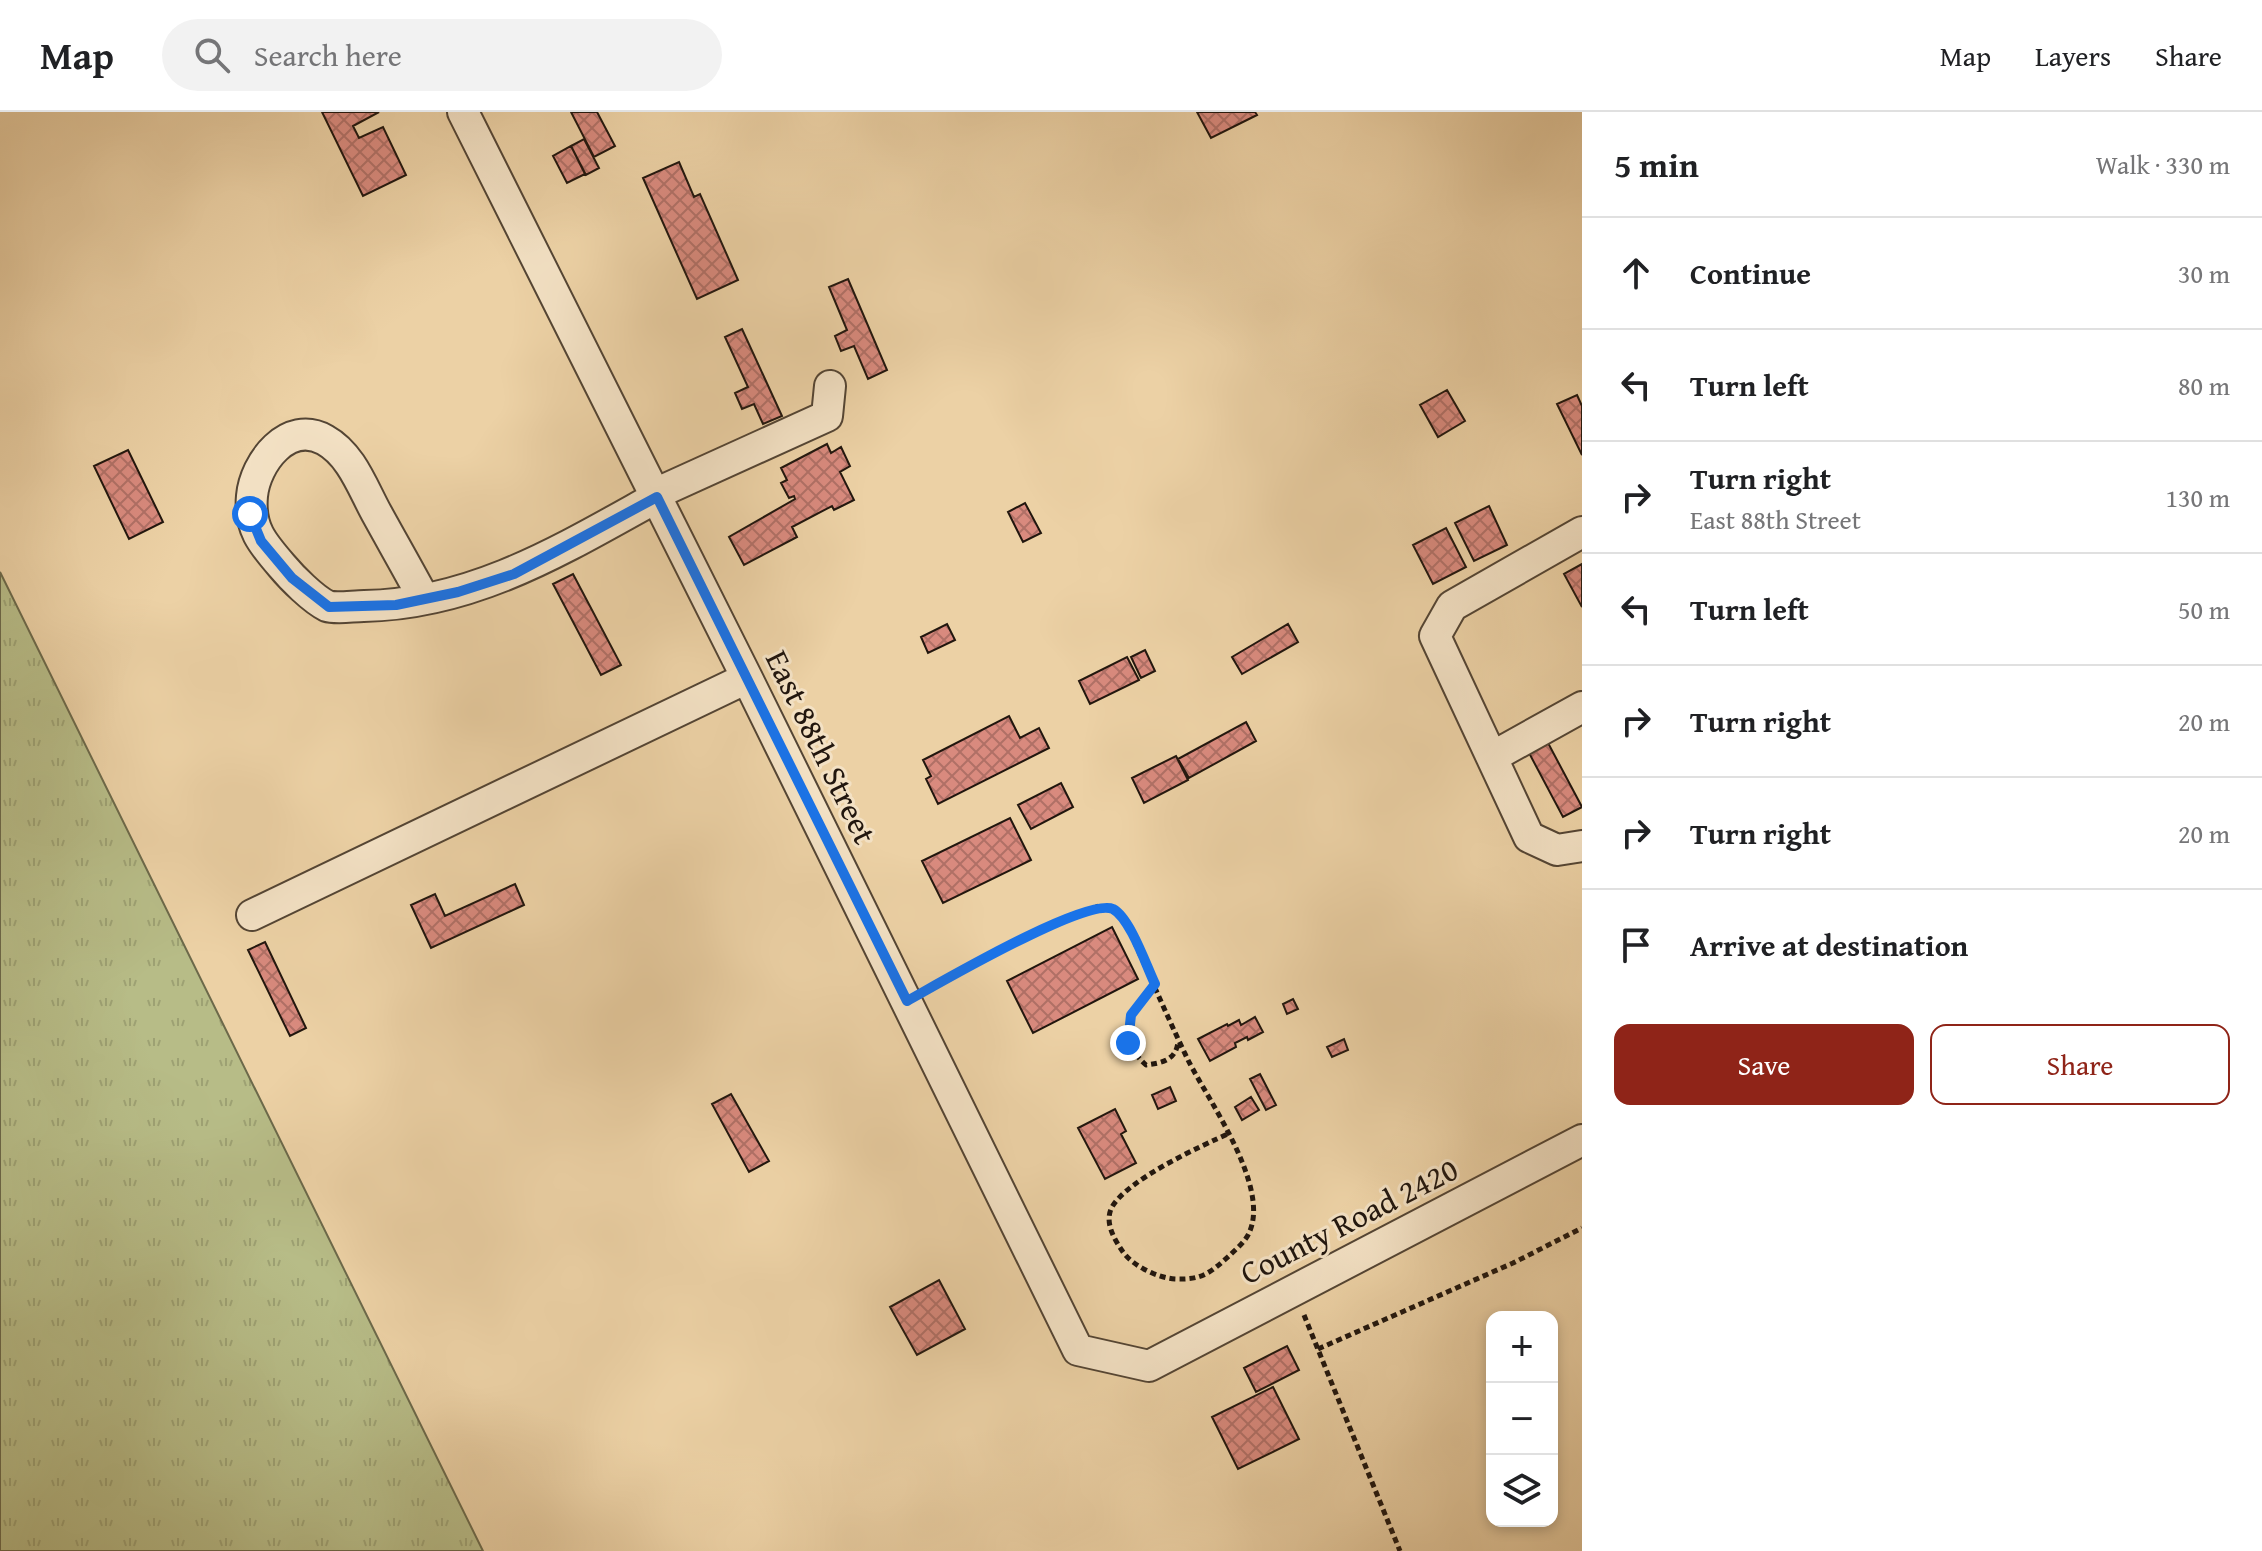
<!DOCTYPE html>
<html lang="en">
<head>
<meta charset="utf-8">
<style>
  body { margin:0; font-family:"Gentium Book Plus",serif; background:#f2f2f2; color:#202124 }
  .controls { position:absolute; right:24px; bottom:24px; display:grid; overflow:hidden; border-radius:16px; box-shadow:0 4px 12px #0003 }
  .controls button { width:72px; height:72px; display:grid; place-items:center; padding:0; border:0; border-bottom:2px solid #e0e0e0; background:#fff; color:#202124; font:40px sans-serif }
  .stop { position:absolute; width:24px; height:24px; margin:-18px; border:6px solid #1a73e8; border-radius:50%; background:#fff }
  .stop.end { background:#1a73e8; border-color:#fff; box-shadow:0 2px 8px #0008 }
  .list { margin:0; padding:0; list-style:none }
  h2 { display:flex; justify-content:space-between; align-items:center; height:104px; margin:0; padding:0 32px; font-size:34px }
  h2 small { font-size:26px; font-weight:400; color:#757577 }
  .list li { display:grid; grid-template-columns:52px 1fr auto; gap:24px; align-items:center; box-sizing:border-box; height:112px; padding:0 32px; border-top:2px solid #e0e0e0 }
  .list b { display:block; font-size:30px; white-space:nowrap }
  .list p { margin:0; font-size:26px; white-space:nowrap; color:#757577 }
  .list em { font-size:26px; font-style:normal; color:#757577 }
  .actions { display:flex; gap:16px; padding:24px 32px }
  .actions a { flex:1; padding:18px 0; border:2px solid #8f2418; border-radius:16px; text-align:center; font-size:28px; color:#8f2418 }
  .actions .main { background:#8f2418; color:#fff }
  .icon { flex:none; width:44px; height:44px; fill:none; stroke:currentColor; stroke-width:2; stroke-linecap:round; stroke-linejoin:round }
  .map { position:relative; flex:none; width:1582px; height:1439px; overflow:hidden }
  header { display:flex; align-items:center; gap:48px; box-sizing:border-box; height:112px; padding:0 40px; background:#fff; border-bottom:2px solid #e0e0e0 }
  header strong { font-size:38px }
  nav { display:flex; gap:44px; margin-inline-start:auto; font-size:28px }
  .search { width:560px; height:72px; background:#f2f2f2; display:flex; align-items:center; gap:20px; box-sizing:border-box; padding:0 28px; border-radius:44px; color:#757577; font-size:30px }
  main { display:flex }
  aside { flex:1; background:#fff }
  .map>svg:first-child { display:block }
  .grass { fill:url(#grass-tufts); stroke:#6c694a; stroke-width:2 }
  .building { fill:url(#building-cross-hatch); stroke:#21160e; stroke-width:2 }
  .lines { fill:none; stroke-linecap:round; stroke-linejoin:round }
  .minor-casing { stroke:#544534; stroke-width:34 }
  .path { stroke:#21160e; stroke-width:5; stroke-dasharray:6 4; stroke-linecap:butt }
  .minor { stroke:#f3e1c4; stroke-width:30 }
  .route { stroke:#1a73e8; stroke-width:10 }
  .labels { text-anchor:middle; stroke-width:6; stroke-linejoin:round; paint-order:stroke }
  .street-label { font-size:32px; fill:#21160e; stroke:#f3e1c4 }
</style>
</head>
<body>
<header>
<strong>Map</strong>
<div class="search"><svg class="icon" aria-label="search" viewBox="0 0 24 24"><circle cx="10" cy="10" r="6"/><path d="M15 15l6 6"/></svg>Search here</div>
<nav><a>Map</a><a>Layers</a><a>Share</a></nav>
</header>
<main>
<div class="map">
<svg width="1582" height="1439" viewBox="0 0 1582 1439">
  <defs>
    <pattern id="grass-tufts" width="24" height="20" patternUnits="userSpaceOnUse" patternTransform="scale(2)"><rect width="24" height="20" fill="#b7bc87"/><path d="M3 7l-1-3M5 7V3M7 7l1-3M15 17l-1-3M17 17v-4M19 17l1-3" fill="none" stroke="#9da173"/></pattern>
    <pattern id="building-cross-hatch" width="8" height="8" patternUnits="userSpaceOnUse" patternTransform="scale(2)"><rect width="8" height="8" fill="#d98a7e"/><path d="M0 0l8 8M0 8l8-8" fill="none" stroke="#b07066"/></pattern>
  </defs>
  <rect width="100%" height="100%" fill="#ecd1a5"/>
  <filter id="stains"><feTurbulence type="fractalNoise" baseFrequency=".0025" numOctaves="4"/><feColorMatrix values="0 0 0 0 .2 0 0 0 0 .09 0 0 0 0 .02 0 0 0 .5 -.17"/></filter>
  <radialGradient id="worn" r=".72"><stop offset=".6" stop-color="#630" stop-opacity="0"/><stop offset="1" stop-color="#630" stop-opacity=".3"/></radialGradient>
  <!-- grass -->
  <path class="grass" d="M0,460L483,1439H0Z"/>
  <!-- building -->
  <path class="building" d="M322,0H379L353,14L359,26L383,15L406,63L363,84Z
    M571,0H597L615,34L594,45Z
    M1197,0H1255L1257,3L1211,26Z
    M584,27L599,56L586,63L571,34Z
    M571,34L585,62L567,71L553,44Z
    M679,50L694,85L700,82L738,168L697,187L643,66Z
    M848,167L887,258L868,267L854,234L841,239L835,224L847,218L829,175Z
    M742,217L782,304L763,312L754,292L742,297L735,281L748,275L725,225Z
    M1447,278L1465,309L1438,325L1420,293Z
    M1577,283L1582,294V343L1557,292Z
    M827,332L831,341L841,335L850,354L840,360L854,388L834,398L832,394L792,415L797,425L744,453L729,425L795,387L794,384L789,386L781,371L787,368L781,356Z
    M128,338L163,410L129,427L94,354Z
    M1025,391L1041,421L1023,430L1008,400Z
    M1489,394L1507,433L1474,449L1455,411Z
    M1446,416L1466,455L1433,472L1413,433Z
    M1582,452V495L1564,462Z
    M573,462L621,553L601,563L553,472Z
    M947,512L955,528L928,541L921,525Z
    M1288,512L1298,530L1242,562L1232,545Z
    M1145,538L1155,559L1141,566L1131,545Z
    M1127,545L1139,568L1090,592L1079,569Z
    M1009,604L1020,626L1039,616L1049,636L938,692L926,667L931,664L923,648Z
    M1246,610L1256,629L1189,666L1178,647Z
    M1547,629L1582,695L1563,705L1528,639Z
    M1176,644L1188,668L1144,691L1132,666Z
    M1061,671L1073,695L1031,717L1018,693Z
    M1010,706L1031,748L943,791L922,749Z
    M515,772L524,793L431,836L411,793L435,782L445,804Z
    M1112,815L1138,867L1033,921L1007,869Z
    M265,830L306,916L290,924L248,838Z
    M1293,887L1298,897L1287,902L1283,892Z
    M1255,905L1263,920L1248,928L1247,925L1235,931L1236,935L1210,949L1198,927L1227,912L1228,914L1239,908L1241,913Z
    M1344,927L1348,938L1332,945L1327,935Z
    M1260,962L1276,993L1266,998L1250,967Z
    M1170,975L1176,989L1158,997L1152,983Z
    M731,982L769,1049L749,1060L712,992Z
    M1251,985L1259,998L1242,1008L1235,995Z
    M1115,997L1126,1019L1121,1022L1136,1051L1105,1067L1078,1016Z
    M939,1168L965,1217L917,1243L890,1195Z
    M1287,1234L1299,1258L1256,1280L1244,1256Z
    M1273,1275L1299,1327L1238,1357L1212,1305Z"/>
  <g class="lines">
    <!-- minor casing -->
    <g class="minor-casing">
      <path id="minor" d="M463,0L747,566L1078,1238L1149,1254L1582,1028
        M655,382L827,304L830,274
        M1582,420L1452,494L1435,524L1529,725L1557,738L1582,734
        M424,487C409,459 393,431 377,402C363,377 352,343 325,328C288,307 255,351 252,384C249,416 262,431 282,454C292,466 313,487 327,494C336,497 353,494 364,494C474,492 563,437 657,385
        M1492,645L1582,595
        M252,803L747,566"/>
    </g>
    <!-- path -->
    <path class="path" d="M1155,872C1132,900 1112,922 1146,953C1162,951 1176,948 1178,930
      M932,876L1037,819L1099,794L1114,798L1125,809C1146,855 1166,902 1188,948C1208,988 1271,1075 1249,1121C1245,1130 1235,1138 1229,1144C1210,1161 1202,1168 1175,1167C1158,1166 1133,1154 1123,1140C1114,1127 1104,1110 1112,1095C1128,1067 1201,1034 1230,1021
      M1304,1203L1400,1439
      M1318,1237L1513,1151L1582,1116"/>
    <!-- minor -->
    <use href="#minor" class="minor"/>
  </g>
  <g class="lines">
    <!-- route -->
    <path class="route" d="M250,402L261,429L292,466L329,495L396,493L458,480L514,462L657,385L907,889C938,872 1086,785 1113,797C1130,806 1146,853 1155,872L1131,903L1128,931"/>
  </g>
  <g class="labels">
    <!-- street labels -->
    <g class="street-label">
      <text transform="translate(821 635) rotate(64)" y="11">East 88th Street</text>
      <text transform="translate(1349 1109) rotate(-27)" y="11">County Road 2420</text>
    </g>
  </g>
  <rect width="100%" height="100%" filter="url(#stains)"/>
  <rect width="100%" height="100%" fill="url(#worn)"/>
</svg>
<div class="controls">
<button>+</button>
<button>−</button>
<button><svg class="icon" aria-label="layers" viewBox="0 0 24 24"><path d="M12 4l9 5-9 5-9-5zM3 14l9 5 9-5"/></svg></button>
</div>
<div class="stop" style="left:250px;top:402px"></div>
<div class="stop end" style="left:1128px;top:931px"></div>
</div>
<aside>
<h2>5 min<small>Walk · 330 m</small></h2>
<ul class="list">
<li><svg class="icon" aria-label="ahead" viewBox="0 0 24 24"><path d="M12 20V5M6 11l6-6 6 6"/></svg><div><b>Continue</b></div><em>30 m</em></li>
<li><svg class="icon" aria-label="left" viewBox="0 0 24 24"><path d="M17 20v-9H6M10 6l-5 5 5 5"/></svg><div><b>Turn left</b></div><em>80 m</em></li>
<li><svg class="icon" aria-label="right" viewBox="0 0 24 24"><path d="M7 20v-9h11M14 6l5 5-5 5"/></svg><div><b>Turn right</b><p>East 88th Street</p></div><em>130 m</em></li>
<li><svg class="icon" aria-label="left" viewBox="0 0 24 24"><path d="M17 20v-9H6M10 6l-5 5 5 5"/></svg><div><b>Turn left</b></div><em>50 m</em></li>
<li><svg class="icon" aria-label="right" viewBox="0 0 24 24"><path d="M7 20v-9h11M14 6l5 5-5 5"/></svg><div><b>Turn right</b></div><em>20 m</em></li>
<li><svg class="icon" aria-label="right" viewBox="0 0 24 24"><path d="M7 20v-9h11M14 6l5 5-5 5"/></svg><div><b>Turn right</b></div><em>20 m</em></li>
<li><svg class="icon" aria-label="arrive" viewBox="0 0 24 24"><path d="M6 21V4h12l-3 4 3 4H6"/></svg><div><b>Arrive at destination</b></div></li>
</ul>
<div class="actions"><a class="main">Save</a><a>Share</a></div>
</aside>
</main>
</body>
</html>
